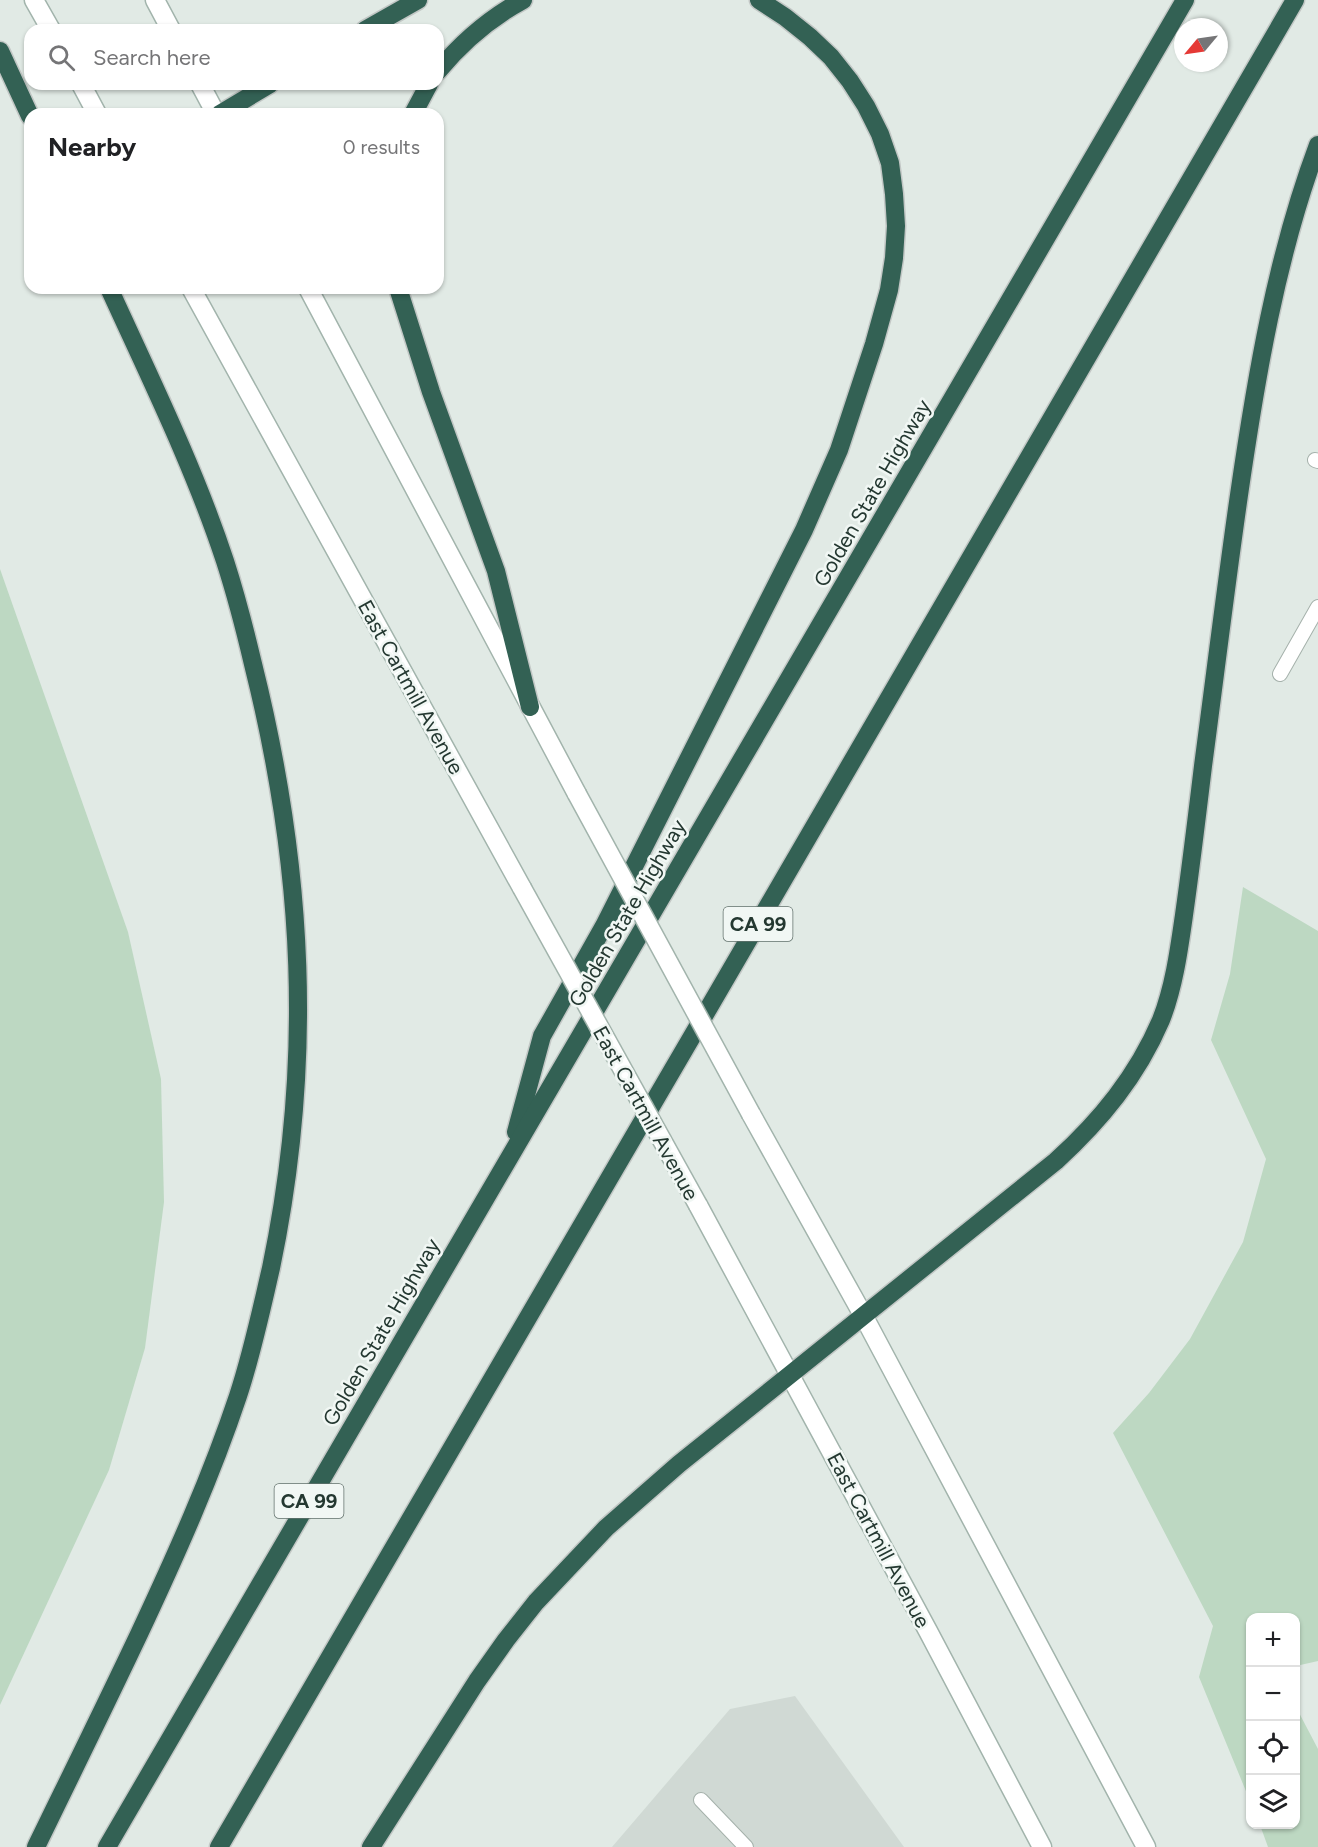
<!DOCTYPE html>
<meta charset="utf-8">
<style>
:root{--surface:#fff;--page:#f6f6f6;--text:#202124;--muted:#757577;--line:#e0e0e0}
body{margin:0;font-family:Figtree,sans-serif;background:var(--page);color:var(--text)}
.controls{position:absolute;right:18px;bottom:18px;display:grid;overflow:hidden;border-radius:12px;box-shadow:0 2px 4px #0004}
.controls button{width:54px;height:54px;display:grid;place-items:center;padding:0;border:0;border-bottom:2px solid var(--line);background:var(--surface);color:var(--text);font:30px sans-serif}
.compass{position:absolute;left:1174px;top:18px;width:54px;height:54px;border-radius:50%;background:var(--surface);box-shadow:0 2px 4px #0004;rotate:241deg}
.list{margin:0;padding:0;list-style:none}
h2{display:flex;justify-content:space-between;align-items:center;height:78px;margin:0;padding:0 24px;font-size:26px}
h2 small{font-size:20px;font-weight:400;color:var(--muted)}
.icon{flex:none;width:33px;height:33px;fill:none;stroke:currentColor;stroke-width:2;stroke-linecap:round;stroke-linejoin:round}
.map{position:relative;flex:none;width:1318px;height:1847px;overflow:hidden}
.search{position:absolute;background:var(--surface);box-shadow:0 2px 4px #0004;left:24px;top:24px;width:420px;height:66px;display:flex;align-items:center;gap:15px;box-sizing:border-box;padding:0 21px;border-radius:18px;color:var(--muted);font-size:22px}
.panel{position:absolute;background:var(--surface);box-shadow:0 2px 4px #0004;left:24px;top:108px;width:420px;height:186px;border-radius:18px}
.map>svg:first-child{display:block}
.built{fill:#d0d9d4}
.green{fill:#bdd8c2}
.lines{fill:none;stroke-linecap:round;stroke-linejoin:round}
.lane-casing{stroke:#a5b1ab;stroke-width:16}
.secondary-casing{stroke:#a2b4ac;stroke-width:21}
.highway-casing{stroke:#c2c7c5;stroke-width:21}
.lane{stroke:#fff;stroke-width:14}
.secondary{stroke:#fff;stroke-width:18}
.highway{stroke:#336154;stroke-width:18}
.secondary-bridge-casing{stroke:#a2b4ac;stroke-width:21;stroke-linecap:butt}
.secondary-bridge{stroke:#fff;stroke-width:18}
.labels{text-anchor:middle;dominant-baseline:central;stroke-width:5;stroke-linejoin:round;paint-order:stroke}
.shield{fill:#f1f7f4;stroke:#62716c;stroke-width:1.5}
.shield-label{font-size:20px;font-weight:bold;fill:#243831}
.street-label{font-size:21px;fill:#243831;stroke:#f1f7f4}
</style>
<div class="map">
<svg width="1318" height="1847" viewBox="0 0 1318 1847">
<rect width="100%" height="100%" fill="#e1eae5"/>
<polygon class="built" points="795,1696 904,1847 612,1847 730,1709"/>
<g class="green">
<polygon points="0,569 128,932 161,1079 164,1202 145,1348 109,1470 0,1705"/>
<polygon points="1243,887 1318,931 1318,1661 1296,1666 1296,1618 1250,1618 1250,1801 1199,1677 1213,1626 1113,1433 1149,1393 1190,1339 1243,1242 1266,1159 1211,1040 1230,974"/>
<polygon points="1296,1707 1318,1749 1318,1847 1268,1847 1260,1825 1296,1824"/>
</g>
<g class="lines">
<defs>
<g id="lane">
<polyline points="1315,460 1318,461"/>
<polyline points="1280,674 1318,607"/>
<polyline points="701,1800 746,1847"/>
</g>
<g id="secondary">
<polyline points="34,0 51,30"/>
<polyline points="155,0 171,30"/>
<polyline points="81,84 97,114"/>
<polyline points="200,84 216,114"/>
<polyline points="191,288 522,888"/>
<polyline points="308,288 577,794"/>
<polyline points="751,1114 863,1315 1146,1847"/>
<polyline points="698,1205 928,1631 1042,1847"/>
</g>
<g id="highway">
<polyline points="365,30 418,0"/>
<polyline points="0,51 30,116"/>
<path d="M 438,71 C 462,42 490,18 523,0"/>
<polyline points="220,114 270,84"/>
<polyline points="413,114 429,84"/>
<polyline points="398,288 431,392 496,571 530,707"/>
<polyline points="516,1132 542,1036 604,926 804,530 839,450 874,344 889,290 894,258 896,226 894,194 890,163 880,134 866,106 850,81 831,57 810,37 785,17 759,0"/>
<path d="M 36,1847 C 71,1775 106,1704 140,1632 C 176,1555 211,1477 238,1396 C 252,1354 261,1311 271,1268 C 314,1062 304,868 253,664 C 245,630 236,595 225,561 C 194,467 150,378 109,288"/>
<path d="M 107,1847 C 466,1231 826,616 1185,0"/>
<polyline points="219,1847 704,1016 1295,0"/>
<path d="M 371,1847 L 477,1681 L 506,1640 L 536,1602 L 606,1528 L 679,1464 L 1056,1161 C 1101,1120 1137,1076 1161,1020 C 1174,987 1179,950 1184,915 C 1191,866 1197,816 1203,766 C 1215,676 1226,585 1239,495 C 1256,378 1276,257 1318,145"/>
</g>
</defs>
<use href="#lane" class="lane-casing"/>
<use href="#secondary" class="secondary-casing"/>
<use href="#highway" class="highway-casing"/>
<use href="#lane" class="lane"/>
<use href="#secondary" class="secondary"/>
<use href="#highway" class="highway"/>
<defs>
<g id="secondary-bridge">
<polyline points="577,794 751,1114"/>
<polyline points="522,888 698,1205"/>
</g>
</defs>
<use href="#secondary-bridge" class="secondary-bridge-casing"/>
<use href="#secondary-bridge" class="secondary-bridge"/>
</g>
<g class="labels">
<g class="shield">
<rect x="723.5" y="907" width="69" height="34" rx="4.5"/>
<rect x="274.5" y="1484" width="69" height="34" rx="4.5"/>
</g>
<g class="shield-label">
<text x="758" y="924">CA 99</text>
<text x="309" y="1501">CA 99</text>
</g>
<g class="street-label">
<text transform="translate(872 493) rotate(-60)">Golden State Highway</text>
<text transform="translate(411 687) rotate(61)">East Cartmill Avenue</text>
<text transform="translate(627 913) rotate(-60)">Golden State Highway</text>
<text transform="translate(646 1113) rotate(61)">East Cartmill Avenue</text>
<text transform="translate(381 1332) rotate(-60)">Golden State Highway</text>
<text transform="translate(879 1540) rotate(62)">East Cartmill Avenue</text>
</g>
</g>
</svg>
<div class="controls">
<button>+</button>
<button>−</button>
<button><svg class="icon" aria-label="locate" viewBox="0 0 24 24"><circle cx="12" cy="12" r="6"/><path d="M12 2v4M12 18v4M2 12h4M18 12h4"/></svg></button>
<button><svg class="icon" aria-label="layers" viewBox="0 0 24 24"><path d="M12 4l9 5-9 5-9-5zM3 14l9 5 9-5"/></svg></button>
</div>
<svg class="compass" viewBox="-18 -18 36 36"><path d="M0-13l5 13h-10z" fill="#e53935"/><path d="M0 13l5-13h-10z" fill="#757577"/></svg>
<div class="search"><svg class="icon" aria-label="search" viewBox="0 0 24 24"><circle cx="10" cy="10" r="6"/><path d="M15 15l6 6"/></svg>Search here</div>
<section class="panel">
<h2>Nearby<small>0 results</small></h2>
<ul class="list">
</ul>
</section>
</div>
